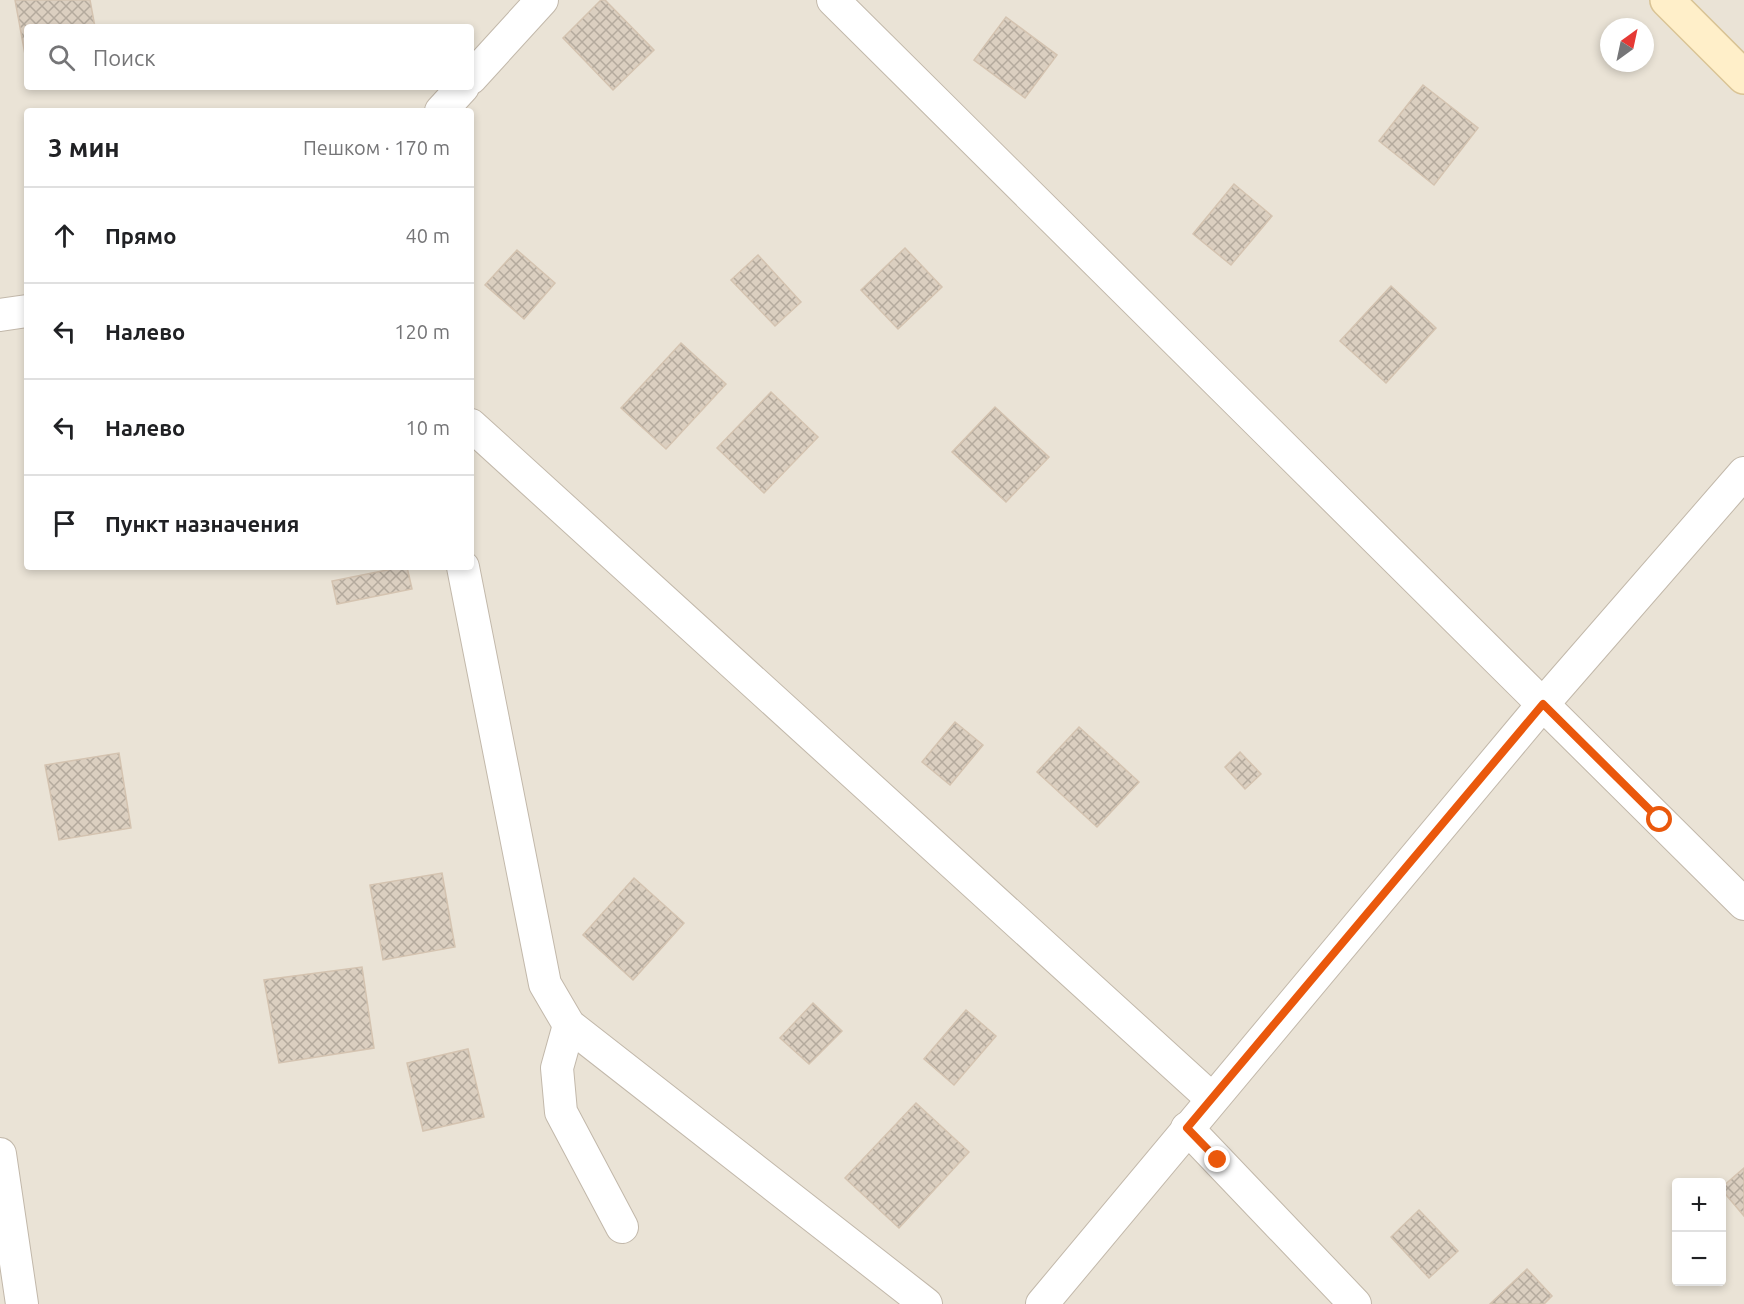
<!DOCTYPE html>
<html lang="ru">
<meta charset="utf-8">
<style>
:root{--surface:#fff;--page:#f2f2f2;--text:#202124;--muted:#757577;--line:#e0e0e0}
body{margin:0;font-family:Ubuntu,sans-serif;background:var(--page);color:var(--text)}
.controls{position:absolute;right:18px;bottom:18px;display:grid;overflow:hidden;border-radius:6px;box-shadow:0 3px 9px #0003}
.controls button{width:54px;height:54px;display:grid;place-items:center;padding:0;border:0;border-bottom:2px solid var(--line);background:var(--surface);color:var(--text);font:30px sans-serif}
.compass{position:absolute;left:1600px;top:18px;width:54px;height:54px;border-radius:50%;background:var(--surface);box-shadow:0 3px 9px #0003;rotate:33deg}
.stop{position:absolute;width:18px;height:18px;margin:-14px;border:4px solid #ea580c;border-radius:50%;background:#fff}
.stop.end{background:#ea580c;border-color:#fff;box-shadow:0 2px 6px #0008}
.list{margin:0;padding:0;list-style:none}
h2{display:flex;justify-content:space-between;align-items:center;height:78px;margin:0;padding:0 24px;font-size:26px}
h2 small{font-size:20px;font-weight:400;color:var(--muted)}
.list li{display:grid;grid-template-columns:39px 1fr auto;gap:18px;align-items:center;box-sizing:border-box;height:96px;padding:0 24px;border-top:2px solid var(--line)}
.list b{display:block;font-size:22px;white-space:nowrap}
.list em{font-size:20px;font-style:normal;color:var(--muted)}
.icon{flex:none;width:33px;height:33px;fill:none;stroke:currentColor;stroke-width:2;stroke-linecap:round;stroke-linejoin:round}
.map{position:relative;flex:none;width:1744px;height:1304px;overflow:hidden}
.search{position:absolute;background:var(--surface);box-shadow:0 3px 9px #0003;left:24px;top:24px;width:450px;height:66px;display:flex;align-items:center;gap:15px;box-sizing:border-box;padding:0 21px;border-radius:6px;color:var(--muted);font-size:22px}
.panel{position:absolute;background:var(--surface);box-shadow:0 3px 9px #0003;left:24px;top:108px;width:450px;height:462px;border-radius:6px}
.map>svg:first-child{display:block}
.residential{fill:#eae3d6;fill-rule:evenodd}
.building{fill:url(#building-cross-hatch);stroke:#d4c3b0;stroke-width:1.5}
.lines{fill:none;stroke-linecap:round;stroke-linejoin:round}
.street-casing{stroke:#c2b8aa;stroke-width:34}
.secondary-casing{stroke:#d9c395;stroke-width:36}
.street{stroke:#fff;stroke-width:32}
.secondary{stroke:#ffefc9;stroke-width:33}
.route{stroke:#ea580c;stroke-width:8}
</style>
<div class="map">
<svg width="1744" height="1304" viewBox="0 0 1744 1304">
<defs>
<pattern id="building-cross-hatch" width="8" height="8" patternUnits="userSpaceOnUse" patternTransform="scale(1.5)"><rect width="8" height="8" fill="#dbcfc0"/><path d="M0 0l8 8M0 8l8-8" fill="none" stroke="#b4aa9d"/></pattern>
</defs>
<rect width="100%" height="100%" fill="#f6f1e9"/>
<path class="residential" d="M 0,0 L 1744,0 L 1744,1304 L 0,1304 ZM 27,27 L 471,27 L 471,87 L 27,87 ZM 1609,27 L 1645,27 L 1645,63 L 1609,63 ZM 27,111 L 471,111 L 471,567 L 27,567 ZM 1676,1182 L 1722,1182 L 1722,1282 L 1676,1282 Z"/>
<g class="building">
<polygon points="15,0 90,0 95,27 27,27 27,60 26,60"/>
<polygon points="601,0 605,0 654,50 613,90 563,38"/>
<polygon points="1006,17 1057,55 1025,98 974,60"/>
<polygon points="1423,85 1478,128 1434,185 1379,141"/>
<polygon points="1234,184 1272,216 1231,265 1193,234"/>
<polygon points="905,248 942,287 898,329 861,290"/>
<polygon points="517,250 555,283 524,319 485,285"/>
<polygon points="758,255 801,302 775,326 731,280"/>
<polygon points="1391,286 1436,328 1386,383 1340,341"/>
<polygon points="681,343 726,384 666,449 621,408"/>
<polygon points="771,392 818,437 764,493 717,448"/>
<polygon points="995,407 1049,457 1006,502 952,452"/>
<polygon points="402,567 407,567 412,589 337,604 332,581"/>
<polygon points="955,722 983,745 950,785 922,762"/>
<polygon points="1079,727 1139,782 1097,827 1037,772"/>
<polygon points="1240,752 1261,774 1245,789 1225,767"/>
<polygon points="119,753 131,828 59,840 45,765"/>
<polygon points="442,873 455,947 383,960 370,885"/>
<polygon points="634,878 684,923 633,980 583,935"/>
<polygon points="362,967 374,1048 279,1063 264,980"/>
<polygon points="813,1003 842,1031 809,1064 780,1038"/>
<polygon points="966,1010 996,1036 954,1085 924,1059"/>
<polygon points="468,1049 484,1117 423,1131 407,1063"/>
<polygon points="916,1103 969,1152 899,1228 845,1178"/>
<polygon points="1744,1168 1744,1216 1722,1190 1722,1187"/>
<polygon points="1419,1210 1458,1251 1429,1278 1391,1237"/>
<polygon points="1527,1269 1552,1296 1544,1304 1490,1304"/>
</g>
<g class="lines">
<defs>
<g id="street">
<polyline points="833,0 1744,904"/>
<polyline points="471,78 542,0"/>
<polyline points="441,111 463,87"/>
<polyline points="0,315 27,311"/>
<polyline points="471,425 1212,1099"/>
<polyline points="463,567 545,984 569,1025 926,1304"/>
<polyline points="569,1025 557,1068 561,1112 622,1227"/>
<polyline points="1187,1128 1355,1304"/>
<polyline points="0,1154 22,1304"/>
<polyline points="1042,1304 1543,704 1744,473"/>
</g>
<polyline id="secondary" points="1667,0 1744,77"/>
</defs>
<use href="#street" class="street-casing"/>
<use href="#secondary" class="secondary-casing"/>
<use href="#street" class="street"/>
<use href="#secondary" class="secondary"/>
</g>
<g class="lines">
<polyline class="route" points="1218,1160 1187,1128 1543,704 1660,820"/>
</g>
</svg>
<div class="controls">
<button>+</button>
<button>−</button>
</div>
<svg class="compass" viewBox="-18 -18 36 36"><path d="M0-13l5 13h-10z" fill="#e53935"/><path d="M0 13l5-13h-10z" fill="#757577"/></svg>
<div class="stop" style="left:1660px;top:820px"></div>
<div class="stop end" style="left:1218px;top:1160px"></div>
<div class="search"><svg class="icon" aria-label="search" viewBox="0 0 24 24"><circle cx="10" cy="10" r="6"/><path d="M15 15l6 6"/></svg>Поиск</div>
<section class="panel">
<h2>3 мин<small>Пешком · 170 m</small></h2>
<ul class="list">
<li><svg class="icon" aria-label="ahead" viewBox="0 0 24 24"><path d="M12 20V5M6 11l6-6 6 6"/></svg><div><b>Прямо</b></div><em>40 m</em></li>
<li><svg class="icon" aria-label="left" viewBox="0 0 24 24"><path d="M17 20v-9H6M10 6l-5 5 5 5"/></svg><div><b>Налево</b></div><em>120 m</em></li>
<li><svg class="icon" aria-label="left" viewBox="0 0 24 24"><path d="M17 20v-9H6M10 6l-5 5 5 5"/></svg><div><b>Налево</b></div><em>10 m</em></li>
<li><svg class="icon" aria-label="arrive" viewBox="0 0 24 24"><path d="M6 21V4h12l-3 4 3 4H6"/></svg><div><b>Пункт назначения</b></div></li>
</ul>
</section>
</div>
